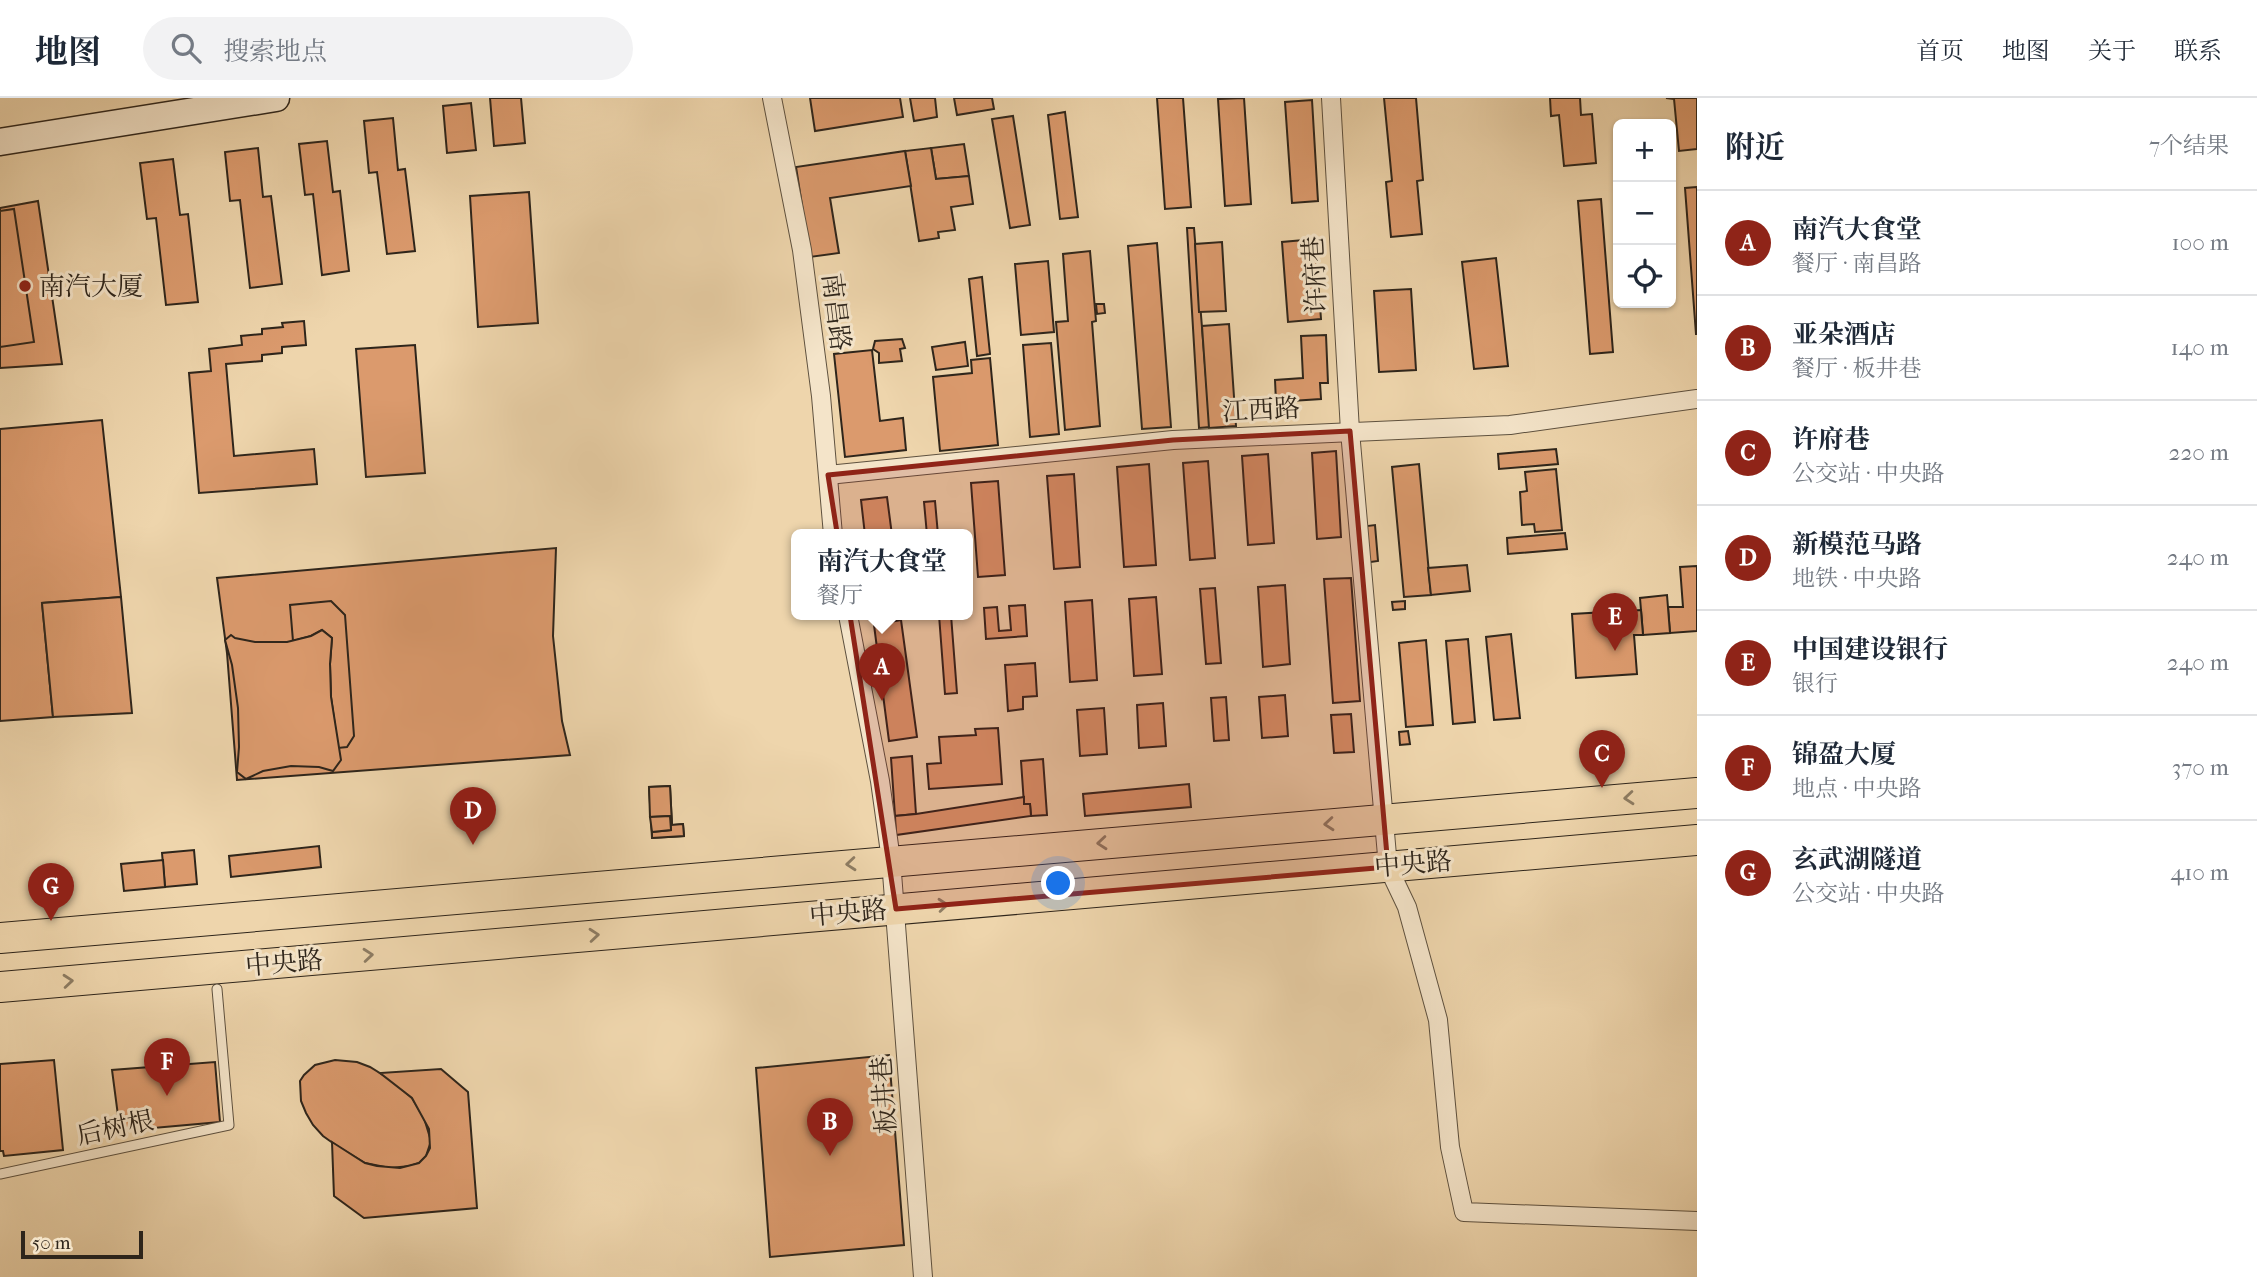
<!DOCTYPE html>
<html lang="zh">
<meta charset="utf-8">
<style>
:root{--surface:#fff;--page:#f2f2f3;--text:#1f2937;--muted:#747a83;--line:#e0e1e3;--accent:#8f2418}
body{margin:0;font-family:"IM FELL French Canon","Noto Serif SC",serif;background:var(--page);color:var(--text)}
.controls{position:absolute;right:21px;top:21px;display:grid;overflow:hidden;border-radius:10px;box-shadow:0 2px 5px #0004}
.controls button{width:63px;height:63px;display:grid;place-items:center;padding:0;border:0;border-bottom:2px solid var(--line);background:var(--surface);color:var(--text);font:35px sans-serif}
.scale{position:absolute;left:21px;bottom:18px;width:122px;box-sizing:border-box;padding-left:7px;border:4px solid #2e251b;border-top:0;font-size:19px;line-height:24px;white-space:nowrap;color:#2e251b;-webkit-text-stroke:5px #f4e4c9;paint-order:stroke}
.you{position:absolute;left:1059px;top:786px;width:24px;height:24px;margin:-18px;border:5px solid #fff;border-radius:50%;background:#1a73e8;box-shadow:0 0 0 10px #1a73e833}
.badge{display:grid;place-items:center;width:46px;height:46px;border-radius:50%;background:var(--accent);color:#fff;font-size:23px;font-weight:700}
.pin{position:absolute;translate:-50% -58px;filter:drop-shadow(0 2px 4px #0008)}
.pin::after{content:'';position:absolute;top:37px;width:24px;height:21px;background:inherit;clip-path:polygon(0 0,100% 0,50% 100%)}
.popup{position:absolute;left:791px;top:431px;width:182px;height:91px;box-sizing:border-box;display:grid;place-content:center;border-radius:10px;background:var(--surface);filter:drop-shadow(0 2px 5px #0005);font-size:23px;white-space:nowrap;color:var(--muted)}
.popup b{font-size:26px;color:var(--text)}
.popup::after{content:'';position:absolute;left:50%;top:100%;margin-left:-14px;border:14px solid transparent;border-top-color:var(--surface)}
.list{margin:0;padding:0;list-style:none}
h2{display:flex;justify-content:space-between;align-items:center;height:91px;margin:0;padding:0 28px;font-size:30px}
h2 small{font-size:23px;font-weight:400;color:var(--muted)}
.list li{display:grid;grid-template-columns:46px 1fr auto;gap:21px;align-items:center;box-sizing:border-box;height:105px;padding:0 28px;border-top:2px solid var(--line)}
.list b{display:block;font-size:26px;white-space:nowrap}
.list p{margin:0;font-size:23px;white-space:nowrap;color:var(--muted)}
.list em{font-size:23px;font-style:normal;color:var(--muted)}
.icon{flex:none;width:38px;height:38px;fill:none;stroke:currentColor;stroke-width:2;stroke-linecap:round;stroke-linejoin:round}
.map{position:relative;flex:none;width:1697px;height:1179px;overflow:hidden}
header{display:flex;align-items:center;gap:42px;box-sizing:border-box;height:98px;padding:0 35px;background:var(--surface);border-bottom:2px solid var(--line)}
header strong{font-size:33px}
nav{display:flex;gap:38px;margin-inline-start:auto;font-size:24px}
.search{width:490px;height:63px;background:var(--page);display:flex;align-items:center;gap:18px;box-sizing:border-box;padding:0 24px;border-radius:38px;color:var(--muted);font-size:26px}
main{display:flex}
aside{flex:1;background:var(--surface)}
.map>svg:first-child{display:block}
.building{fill:#db9a6d;stroke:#2e251b;stroke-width:2}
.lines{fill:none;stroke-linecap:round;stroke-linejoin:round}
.lane-casing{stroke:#5e513f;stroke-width:11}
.street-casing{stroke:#5e513f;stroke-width:20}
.secondary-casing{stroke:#2e251b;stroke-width:29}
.primary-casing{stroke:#2e251b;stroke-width:32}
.lane{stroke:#f4e4c9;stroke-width:9}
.street{stroke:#f4e4c9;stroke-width:18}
.secondary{stroke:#f4e4c9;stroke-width:26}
.primary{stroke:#eed5ac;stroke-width:30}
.oneway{stroke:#8e7d64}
.marked{fill:#8f2418;fill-opacity:0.2;stroke:#8f2418;stroke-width:5;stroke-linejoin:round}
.poi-dot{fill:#8f2418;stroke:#f4e4c9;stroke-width:2.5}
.labels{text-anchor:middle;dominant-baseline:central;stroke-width:6;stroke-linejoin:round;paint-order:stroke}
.street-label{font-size:26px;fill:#2e251b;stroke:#f4e4c9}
.poi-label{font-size:26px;fill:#2e251b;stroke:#f4e4c9;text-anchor:start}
</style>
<header>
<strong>地图</strong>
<div class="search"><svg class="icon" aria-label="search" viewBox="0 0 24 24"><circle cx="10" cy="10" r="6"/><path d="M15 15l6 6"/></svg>搜索地点</div>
<nav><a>首页</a><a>地图</a><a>关于</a><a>联系</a></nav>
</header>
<main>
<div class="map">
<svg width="1697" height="1179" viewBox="0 0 1697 1179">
<rect width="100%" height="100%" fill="#eed5ac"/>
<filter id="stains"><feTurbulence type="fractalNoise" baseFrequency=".00286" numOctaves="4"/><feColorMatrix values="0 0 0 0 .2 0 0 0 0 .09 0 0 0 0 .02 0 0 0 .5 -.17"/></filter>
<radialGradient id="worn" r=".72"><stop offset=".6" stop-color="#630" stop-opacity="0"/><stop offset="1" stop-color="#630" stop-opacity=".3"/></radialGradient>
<g class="building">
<polygon points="490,0 521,0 525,45 494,48"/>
<polygon points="810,0 900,0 903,19 815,33"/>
<polygon points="910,0 935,0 937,19 914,23"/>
<polygon points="954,0 992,0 994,11 957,17"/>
<polygon points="1157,0 1183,0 1191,109 1165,111"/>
<polygon points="1244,0 1251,106 1225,108 1218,1"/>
<polygon points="1384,0 1416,0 1423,82 1417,83 1422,136 1391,139 1386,84 1392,83"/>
<polygon points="1550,0 1580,0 1581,17 1592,16 1596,65 1564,68 1559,17 1551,18"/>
<polygon points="1666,0 1697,0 1697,51 1679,53 1674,1"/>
<polygon points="1312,2 1318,103 1292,105 1285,4"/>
<polygon points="471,5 476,52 447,55 443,8"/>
<polygon points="1065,14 1078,119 1060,121 1048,17"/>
<polygon points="1013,18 1030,127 1010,130 992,21"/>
<polygon points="393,20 398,72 405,71 415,153 387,156 377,74 369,75 364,23"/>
<polygon points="327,43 333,94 340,93 349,173 322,177 313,96 305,97 299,46"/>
<polygon points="964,46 969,78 936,81 931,50"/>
<polygon points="258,50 263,99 271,98 282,186 250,190 240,102 230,103 225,54"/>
<polygon points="931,50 936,81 969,78 973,106 951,109 955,132 938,134 939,140 919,143 905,53"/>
<polygon points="905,53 911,88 830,100 839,155 810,159 796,69"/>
<polygon points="173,61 180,117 188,116 198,204 166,207 156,120 147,121 140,65"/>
<polygon points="1697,89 1697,236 1696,236 1685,90"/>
<polygon points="529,94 538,225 478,229 470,98"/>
<polygon points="1601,101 1613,254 1590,256 1578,103"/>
<polygon points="38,103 62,266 0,270 0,110"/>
<polygon points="14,111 34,244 0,249 0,113"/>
<polygon points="1187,130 1194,130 1210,329 1199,330"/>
<polygon points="1315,141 1321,221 1288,224 1282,144"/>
<polygon points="1222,144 1226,213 1199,214 1195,146"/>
<polygon points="1157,145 1171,329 1142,331 1128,148"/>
<polygon points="1090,153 1096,223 1092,224 1100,328 1065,332 1056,224 1068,223 1063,156"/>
<polygon points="1496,160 1508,268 1474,271 1462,164"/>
<polygon points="1048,163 1054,234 1021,237 1015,166"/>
<polygon points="982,179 990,256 977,258 969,181"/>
<polygon points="1411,191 1416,272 1379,274 1374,193"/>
<polygon points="1096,206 1104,206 1105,215 1097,216"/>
<polygon points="304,223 306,247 282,249 282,255 262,257 262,263 226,266 234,358 314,351 317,386 199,395 189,275 211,273 209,251 242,247 241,238 262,236 262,231 283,229 282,225"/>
<polygon points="1229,226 1236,328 1209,330 1202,228"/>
<polygon points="1326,237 1328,285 1320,285 1321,301 1276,304 1275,282 1303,280 1301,238"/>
<polygon points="902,241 905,250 900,251 902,263 879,265 879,255 873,251 875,243"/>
<polygon points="965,244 968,268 936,272 932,249"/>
<polygon points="1051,245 1059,336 1030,339 1023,247"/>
<polygon points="415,247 425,375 366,379 356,251"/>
<polygon points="872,252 880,323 903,320 906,352 845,359 834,256"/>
<polygon points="990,260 998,347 940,353 933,279 972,275 971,262"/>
<polygon points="102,322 121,499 42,505 53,619 0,623 0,331"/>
<polygon points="1556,351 1558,366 1499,371 1498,356"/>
<polygon points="1336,353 1341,439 1317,441 1312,355"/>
<polygon points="1268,356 1274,445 1248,447 1242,358"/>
<polygon points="1208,363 1215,460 1190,462 1183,365"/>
<polygon points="1149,366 1156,467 1124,469 1117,369"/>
<polygon points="1419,366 1431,497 1404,499 1392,369"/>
<polygon points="1556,371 1562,432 1535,434 1534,426 1522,427 1520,394 1527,393 1525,374"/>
<polygon points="1074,376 1080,469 1054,471 1047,378"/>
<polygon points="998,383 1005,477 978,479 971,385"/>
<polygon points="887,399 892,437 865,437 861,402"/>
<polygon points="935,403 938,437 927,437 924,404"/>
<polygon points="1375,427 1378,463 1363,465 1359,429"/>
<polygon points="1565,435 1567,451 1508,456 1507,440"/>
<polygon points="556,450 553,538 562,623 570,657 237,682 227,555 217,480"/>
<polygon points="1467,467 1470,493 1431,497 1428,470"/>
<polygon points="1697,468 1697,533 1670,535 1668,509 1683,509 1680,469"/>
<polygon points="1351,480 1360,603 1333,605 1324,481"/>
<polygon points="1285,487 1290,566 1263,569 1258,489"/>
<polygon points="1215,490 1221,565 1206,566 1200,491"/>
<polygon points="1667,497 1670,535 1643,537 1640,500"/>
<polygon points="121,499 132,615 53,619 42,505"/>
<polygon points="1156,499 1162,576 1134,578 1129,501"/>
<polygon points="1092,502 1097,582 1070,584 1065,504"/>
<polygon points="331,503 345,517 354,638 347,649 338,650 331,599 330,566 332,540 322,532 311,538 293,543 290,507"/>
<polygon points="1405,503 1405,511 1393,512 1392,504"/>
<polygon points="1025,507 1027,538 986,541 984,510 997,509 999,533 1011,532 1009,508"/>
<polygon points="1641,512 1643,537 1634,537 1637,576 1576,580 1572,516"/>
<polygon points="939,517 951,517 957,595 945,596"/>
<polygon points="901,522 917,639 889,643 874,527"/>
<polygon points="322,532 332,540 330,566 331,599 341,662 333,673 319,669 291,668 263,673 246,681 237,674 239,649 238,610 232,567 225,542 231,537 235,540 255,544 287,544 311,538"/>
<polygon points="1511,536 1520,620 1494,622 1486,539"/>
<polygon points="1468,541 1475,624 1453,626 1446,543"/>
<polygon points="1426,542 1433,627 1406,629 1399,545"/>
<polygon points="1035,565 1037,598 1023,599 1023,611 1008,613 1005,567"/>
<polygon points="1285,597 1288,638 1262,640 1259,599"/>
<polygon points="1226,599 1229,642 1214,643 1211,600"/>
<polygon points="1163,605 1166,648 1139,650 1137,607"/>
<polygon points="1104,610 1107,656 1080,658 1077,612"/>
<polygon points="1351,616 1354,654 1334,655 1331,617"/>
<polygon points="998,630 1002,686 929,691 927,666 941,665 939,639 976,637 975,631"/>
<polygon points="1408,633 1410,646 1400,647 1399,634"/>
<polygon points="912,658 916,716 895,718 891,660"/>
<polygon points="1043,661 1047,717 1031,718 1030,706 1024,706 1021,663"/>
<polygon points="1189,686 1191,709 1085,718 1083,696"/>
<polygon points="670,688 672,727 683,726 684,738 652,740 649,689"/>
<polygon points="670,688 672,727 683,726 684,738 652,740 652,734 671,732 670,718 650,719 649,689"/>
<polygon points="1024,699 1024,706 1030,706 1031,718 896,737 895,718 916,716"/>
<polygon points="670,718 671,732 652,734 650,719"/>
<polygon points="319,748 321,769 231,779 229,758"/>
<polygon points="194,752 197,786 165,789 162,755"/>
<polygon points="163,762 165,789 124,793 121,766"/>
<polygon points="889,957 904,1147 770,1159 756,970"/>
<polygon points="54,962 63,1052 4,1058 3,1053 0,1053 0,966"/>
<polygon points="335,962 357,964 370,969 391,982 412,1000 424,1020 431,1043 426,1058 419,1065 410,1068 390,1070 365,1065 337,1048 323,1038 313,1027 306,1015 301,1003 300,983 304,977 315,967"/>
<polygon points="215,964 220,1024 120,1033 112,972"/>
<polygon points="441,971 468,994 477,1110 364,1120 334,1098 332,1044 365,1065 377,1068 400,1070 419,1065 426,1058 430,1050 429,1031 412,1000 380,975"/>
</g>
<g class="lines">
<defs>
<polyline id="lane" points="0,1076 229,1027 217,891"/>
<g id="street">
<polyline points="772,0 802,152 821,298 833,437"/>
<polyline points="1331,0 1350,333 1388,769 1407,809 1438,922 1450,1049 1464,1114 1697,1123"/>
<polyline points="828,377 1173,342 1510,327 1697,301"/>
<polyline points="848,517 880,683 891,762 923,1179"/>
</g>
<polyline id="secondary" points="0,44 276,0"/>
<g id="primary">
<polyline points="0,840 1697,695"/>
<polyline points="0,889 1697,742"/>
</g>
</defs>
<use href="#lane" class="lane-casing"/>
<use href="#street" class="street-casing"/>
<use href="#secondary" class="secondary-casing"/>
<use href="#primary" class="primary-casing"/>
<use href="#lane" class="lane"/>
<use href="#street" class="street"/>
<use href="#secondary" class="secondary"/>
<use href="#primary" class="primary"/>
</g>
<defs><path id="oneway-chevron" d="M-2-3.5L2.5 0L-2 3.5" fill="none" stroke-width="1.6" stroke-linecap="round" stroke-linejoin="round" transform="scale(1.75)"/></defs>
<g class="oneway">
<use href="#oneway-chevron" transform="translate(1629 700) rotate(175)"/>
<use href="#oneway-chevron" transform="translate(1329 726) rotate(175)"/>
<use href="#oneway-chevron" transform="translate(1102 745) rotate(175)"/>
<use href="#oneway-chevron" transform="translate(851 766) rotate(175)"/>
<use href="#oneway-chevron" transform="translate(943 807) rotate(-5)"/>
<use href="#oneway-chevron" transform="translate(594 837) rotate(-5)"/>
<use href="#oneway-chevron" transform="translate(368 857) rotate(-5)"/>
<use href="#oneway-chevron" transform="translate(68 883) rotate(-5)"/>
</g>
<path class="marked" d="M 1350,333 L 1388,769 L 896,811 L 828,377 L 1173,342 Z"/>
<circle class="poi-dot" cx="25" cy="188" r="7"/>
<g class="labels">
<g class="street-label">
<text transform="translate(1315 177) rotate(-93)">许府巷</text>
<text transform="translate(836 214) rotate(83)">南昌路</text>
<text transform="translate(1261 312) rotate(-3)">江西路</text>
<text transform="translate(1413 766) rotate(-5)">中央路</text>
<text transform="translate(848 815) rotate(-5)">中央路</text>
<text transform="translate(284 865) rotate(-5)">中央路</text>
<text transform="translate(884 997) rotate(-94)">板井巷</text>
<text transform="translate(115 1030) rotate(-12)">后树根</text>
</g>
<g class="poi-label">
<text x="39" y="188">南汽大厦</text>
</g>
</g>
<rect width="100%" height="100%" filter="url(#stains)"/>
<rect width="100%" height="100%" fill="url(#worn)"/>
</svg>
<div class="controls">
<button>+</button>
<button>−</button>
<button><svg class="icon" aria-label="locate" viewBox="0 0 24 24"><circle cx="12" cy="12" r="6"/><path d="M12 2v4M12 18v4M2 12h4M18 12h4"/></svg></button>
</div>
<div class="scale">50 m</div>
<div class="you"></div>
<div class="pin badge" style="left:882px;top:603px">A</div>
<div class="popup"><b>南汽大食堂</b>餐厅</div>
<div class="pin badge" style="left:830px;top:1058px">B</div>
<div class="pin badge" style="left:1602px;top:690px">C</div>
<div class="pin badge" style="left:473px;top:747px">D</div>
<div class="pin badge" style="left:1615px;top:553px">E</div>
<div class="pin badge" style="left:167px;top:998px">F</div>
<div class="pin badge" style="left:51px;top:823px">G</div>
</div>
<aside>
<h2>附近<small>7个结果</small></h2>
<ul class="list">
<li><span class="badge">A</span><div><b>南汽大食堂</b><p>餐厅 · 南昌路</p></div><em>100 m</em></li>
<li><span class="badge">B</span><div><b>亚朵酒店</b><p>餐厅 · 板井巷</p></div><em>140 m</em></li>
<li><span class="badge">C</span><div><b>许府巷</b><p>公交站 · 中央路</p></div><em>220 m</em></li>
<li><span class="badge">D</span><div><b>新模范马路</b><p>地铁 · 中央路</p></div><em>240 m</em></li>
<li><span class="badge">E</span><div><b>中国建设银行</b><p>银行</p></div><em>240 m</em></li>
<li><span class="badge">F</span><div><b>锦盈大厦</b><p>地点 · 中央路</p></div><em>370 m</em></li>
<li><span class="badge">G</span><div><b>玄武湖隧道</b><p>公交站 · 中央路</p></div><em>410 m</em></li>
</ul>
</aside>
</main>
